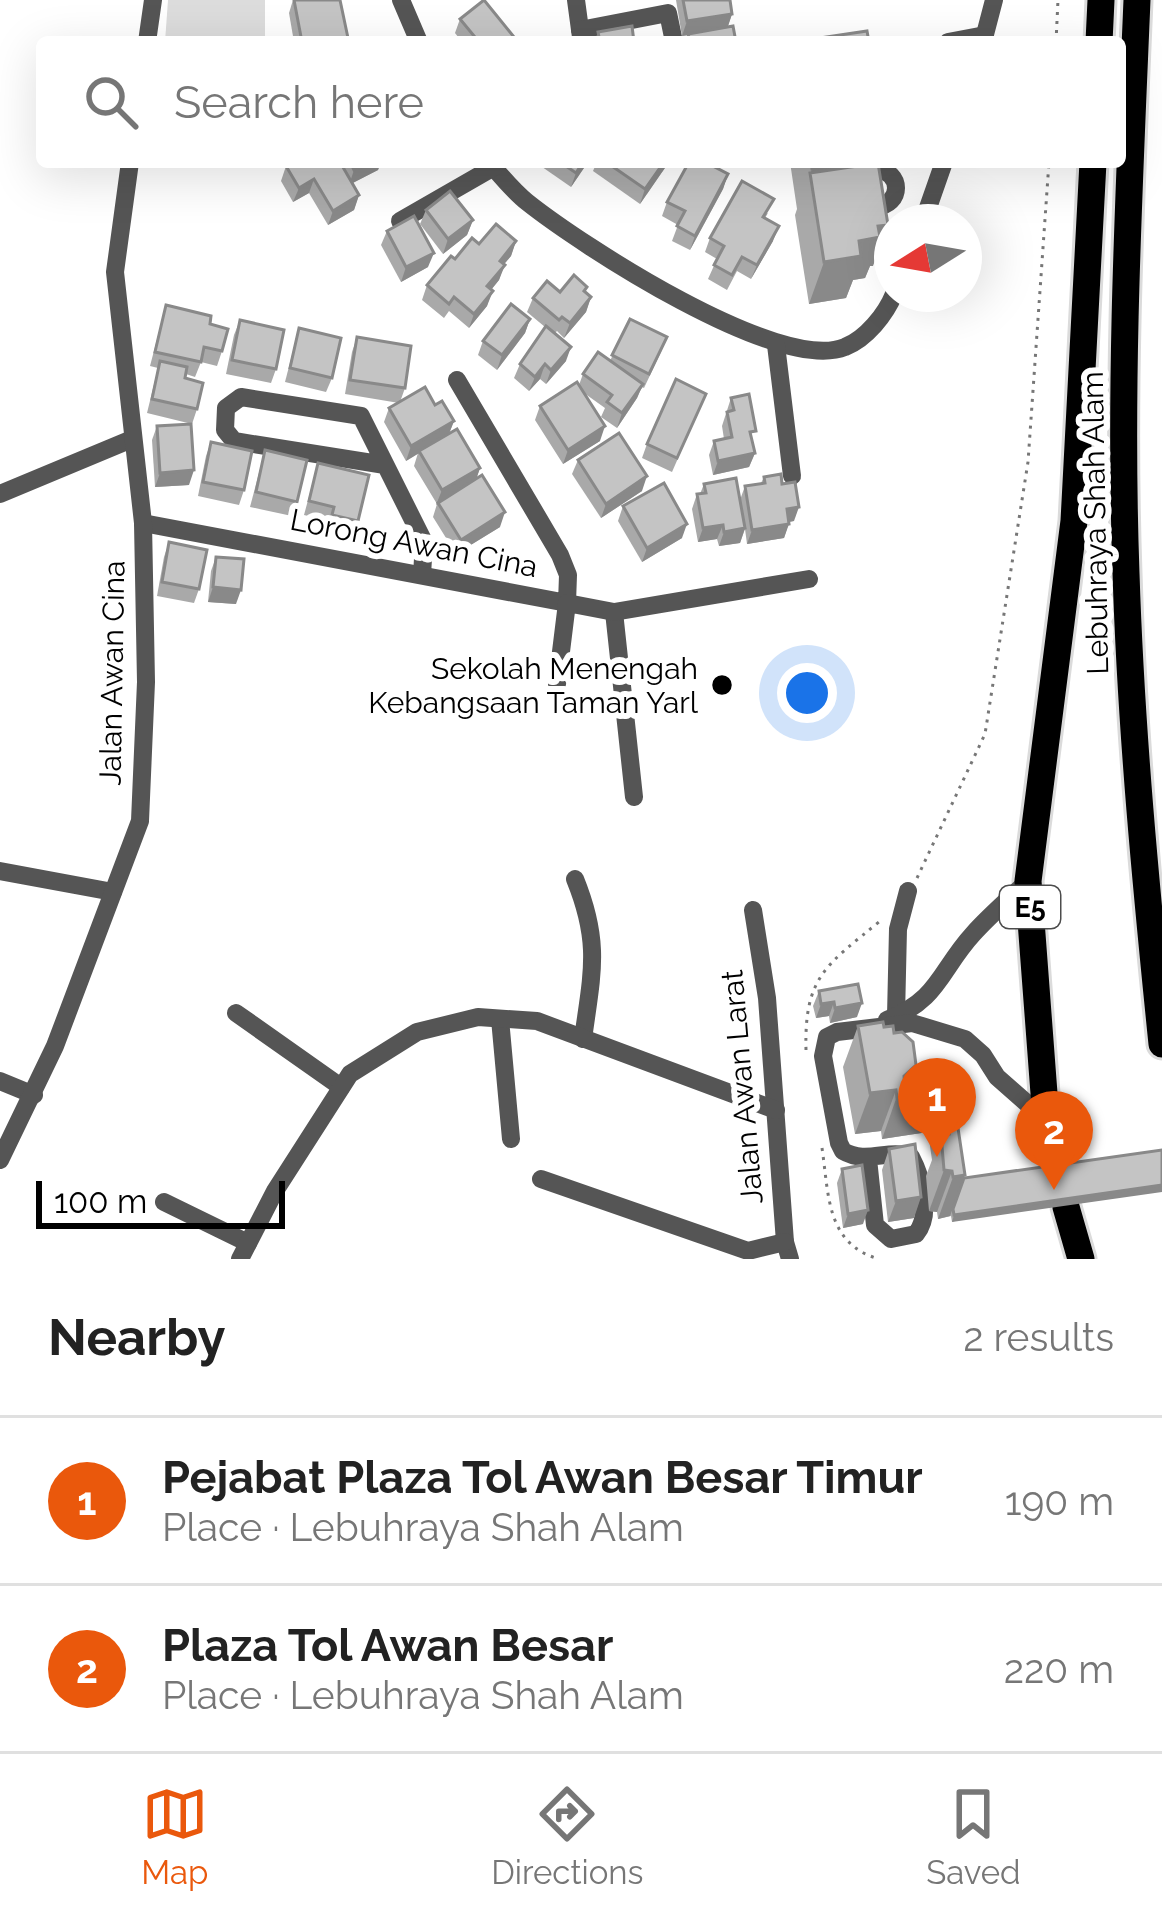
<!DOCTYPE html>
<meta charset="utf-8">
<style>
:root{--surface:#fff;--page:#f6f6f6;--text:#222;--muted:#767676;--line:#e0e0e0;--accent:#ea580c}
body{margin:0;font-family:Raleway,sans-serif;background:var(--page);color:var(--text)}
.compass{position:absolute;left:874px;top:204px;width:108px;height:108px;border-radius:50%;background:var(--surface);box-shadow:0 12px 48px #0002;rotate:259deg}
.scale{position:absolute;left:36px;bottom:30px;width:249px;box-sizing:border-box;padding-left:12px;border:6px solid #000;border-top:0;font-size:33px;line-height:42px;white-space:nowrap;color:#000;-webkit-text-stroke:9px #fff;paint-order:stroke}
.you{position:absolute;left:807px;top:693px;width:42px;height:42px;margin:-30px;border:9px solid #fff;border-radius:50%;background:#1a73e8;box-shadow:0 0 0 18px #1a73e833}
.badge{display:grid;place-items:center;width:78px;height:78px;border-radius:50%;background:var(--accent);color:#fff;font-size:39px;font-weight:700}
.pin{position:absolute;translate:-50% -99px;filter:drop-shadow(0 3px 6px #0008)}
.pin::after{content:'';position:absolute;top:63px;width:42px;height:36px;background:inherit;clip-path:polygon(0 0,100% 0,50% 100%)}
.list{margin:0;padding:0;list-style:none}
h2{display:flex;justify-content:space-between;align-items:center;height:156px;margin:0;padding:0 48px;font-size:51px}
h2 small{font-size:39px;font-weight:400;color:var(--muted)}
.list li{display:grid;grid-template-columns:78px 1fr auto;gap:36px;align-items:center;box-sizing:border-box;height:168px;padding:0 48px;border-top:3px solid var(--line)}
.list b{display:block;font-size:45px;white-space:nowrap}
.list p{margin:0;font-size:39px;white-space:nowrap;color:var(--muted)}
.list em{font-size:39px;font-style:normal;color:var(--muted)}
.icon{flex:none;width:66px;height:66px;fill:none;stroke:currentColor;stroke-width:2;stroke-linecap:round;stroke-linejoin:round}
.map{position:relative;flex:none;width:1162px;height:1259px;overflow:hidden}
.search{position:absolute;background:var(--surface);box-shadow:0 12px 48px #0002;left:36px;right:36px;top:36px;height:132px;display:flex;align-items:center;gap:30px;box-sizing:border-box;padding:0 42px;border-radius:12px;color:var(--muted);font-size:45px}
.sheet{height:492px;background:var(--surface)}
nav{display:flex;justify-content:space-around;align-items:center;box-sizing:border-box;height:168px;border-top:3px solid var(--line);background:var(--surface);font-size:33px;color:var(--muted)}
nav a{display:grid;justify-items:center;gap:6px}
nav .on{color:var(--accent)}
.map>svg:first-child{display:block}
.green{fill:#dcdcdc}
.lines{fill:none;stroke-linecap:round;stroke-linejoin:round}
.highway-casing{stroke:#dbdbdb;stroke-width:33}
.path{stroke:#777;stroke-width:3;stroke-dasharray:3 6;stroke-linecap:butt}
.minor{stroke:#555;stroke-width:18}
.highway{stroke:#000;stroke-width:27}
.wall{fill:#a9a9a9}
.shaded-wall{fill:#898989}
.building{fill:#c4c4c4;stroke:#898989;stroke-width:3}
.poi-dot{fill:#000;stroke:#fff;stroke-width:4.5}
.labels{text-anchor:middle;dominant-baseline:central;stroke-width:12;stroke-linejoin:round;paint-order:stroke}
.shield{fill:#fff;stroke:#4c4c4c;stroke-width:3}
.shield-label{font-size:27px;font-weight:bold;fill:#000}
.street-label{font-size:30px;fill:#000;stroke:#fff}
.poi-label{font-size:30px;fill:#000;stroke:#fff;text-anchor:end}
</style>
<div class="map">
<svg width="1162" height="1259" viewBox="0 0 1162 1259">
<rect width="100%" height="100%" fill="#fff"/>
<polygon class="green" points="168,0 265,0 265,42 165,42"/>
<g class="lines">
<defs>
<g id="highway">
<path d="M 1137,0 C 1129,191 1119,382 1126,573 C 1131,731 1146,887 1162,1044"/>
<polyline points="1099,42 1101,0"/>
<polyline points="1057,1171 1046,1120 1028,881 1074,521 1093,162"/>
<polyline points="1066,1207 1081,1259"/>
</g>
</defs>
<use href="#highway" class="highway-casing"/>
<g class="path">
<polyline points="1056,42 1058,0"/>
<polyline points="917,878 985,734 1028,462 1049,162"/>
<path d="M 806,1050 C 804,976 827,965 880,921"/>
<path d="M 822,1148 C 829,1195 826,1244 879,1259"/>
</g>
<g class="minor">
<polyline points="401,0 419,42"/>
<polyline points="576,0 581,37"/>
<polyline points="580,30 668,13 674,42"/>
<polyline points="147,42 153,0"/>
<polyline points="948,42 985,35"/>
<polyline points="983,42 994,0"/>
<path d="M 489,162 C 501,176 513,191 527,202 C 581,245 779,374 845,347 C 866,339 886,314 894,294"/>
<circle cx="878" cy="188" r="18"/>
<polyline points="400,221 494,167"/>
<polyline points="923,222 944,162"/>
<polyline points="776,345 792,476"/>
<polyline points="385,465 234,441 225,430 226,408 241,397 361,416 424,542 422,575"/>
<polyline points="0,494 132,439"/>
<polyline points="143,523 567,603 568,575 560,555 457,380"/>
<polyline points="614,612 634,797"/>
<polyline points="557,684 567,603 614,612 809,579"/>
<polyline points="0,871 113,892"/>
<path d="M 575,879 C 601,943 592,973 583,1039"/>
<polyline points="753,910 767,998 785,1242 790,1259"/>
<polyline points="236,1013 341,1087"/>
<polyline points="896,1016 898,929 908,891"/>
<polyline points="500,1019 511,1139"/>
<path d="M 887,1020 C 939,1000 940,970 973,934 C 990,915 1010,898 1028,881"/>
<polyline points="0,1081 34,1095"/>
<path d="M 868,1159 L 875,1225 L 891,1239 L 916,1234 C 932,1215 922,1178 911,1157 C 888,1148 867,1165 843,1151 L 839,1143 L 823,1056 L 827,1037 L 837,1032 L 912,1023 L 965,1039 L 983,1055 L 997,1077 L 1046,1120"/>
<polyline points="0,1160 55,1046 140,821 146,682 143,523 115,272 130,162"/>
<polyline points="541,1179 748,1251 785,1242"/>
<polyline points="164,1202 248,1243"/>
<polyline points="240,1259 275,1191 350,1074 417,1032 478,1017 537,1021 776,1110"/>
</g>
<use href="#highway" class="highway"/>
</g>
<g class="wall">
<polygon points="293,0 346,42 294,42 289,13"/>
<polygon points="676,0 730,0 732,14 728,26 736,42 686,42 688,35 682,36"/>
<polygon points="460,19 518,42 462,42 455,33"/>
<polygon points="293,162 381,162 378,170 352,183 359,195 354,210 328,225 309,193 293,202 281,181 286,166"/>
<polygon points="535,162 588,162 571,187"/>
<polygon points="597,162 669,162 640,204 593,171"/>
<polygon points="790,162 846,162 844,168 873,266 870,266 865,278 853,280 846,298 809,304 795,215 797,209"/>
<polygon points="728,174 723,189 690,250 672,241 678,225 662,216 667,202"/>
<polygon points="426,210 473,220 467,235 443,254 420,224"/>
<polygon points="768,213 765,218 773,241 751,279 737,271 727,290 708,279 717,259 705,252 710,238"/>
<polygon points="387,231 428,267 401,282 381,245"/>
<polygon points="516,241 511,256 504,264 499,280 491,290 487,306 469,328 449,311 444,318 422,300 427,285 479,244"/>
<polygon points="560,292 585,292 591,297 586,312 564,338 557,331 555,333 566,361 546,384 540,379 529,391 514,378 520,364 545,327 527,312 533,298"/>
<polygon points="166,305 210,324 222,351 217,366 201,362 195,377 186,374 185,378 197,409 192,424 147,413 158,368 150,366"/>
<polygon points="530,319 525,333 497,370 478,355 483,341"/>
<polygon points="630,319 667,337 661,352 644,388 642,387 637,398 617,428 601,417 605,408 584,393 600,441 563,464 535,420 540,406 579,385 583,374 610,361"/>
<polygon points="240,320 276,369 271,383 226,374 234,335"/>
<polygon points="299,328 332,378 326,392 285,382"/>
<polygon points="357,337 405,388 400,402 435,405 454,421 449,434 480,468 476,479 500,527 456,554 433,517 437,504 414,466 418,453 406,461 384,422 389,408 399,403 345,394 352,352"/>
<polygon points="706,394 672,472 642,458 647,444"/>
<polygon points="731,398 752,442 755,453 749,467 713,475 709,455 714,441 724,439 722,426"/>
<polygon points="157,426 189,485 155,487 152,440"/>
<polygon points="211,442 244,490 239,505 198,496 206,456"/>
<polygon points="265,450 297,502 292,516 250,507"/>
<polygon points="578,460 642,491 601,518 572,474"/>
<polygon points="318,463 358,521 353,536 327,529 328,521 304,515"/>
<polygon points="764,477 782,484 794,521 789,522 784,538 747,544 745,529 740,543 719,546 717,539 698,542 692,509 697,494 700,494 704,484 740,500 745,486 761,483"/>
<polygon points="623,506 682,538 642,562 618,521"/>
<polygon points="169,542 199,589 194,603 157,596 164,557"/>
<polygon points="216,557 236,604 208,602 211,571"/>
<polygon points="819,991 857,1017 830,1023 829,1016 816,1018 813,1006"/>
<polygon points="858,1026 884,1027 894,1033 908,1088 951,1081 964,1178 1162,1150 952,1222 951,1216 938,1219 937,1212 929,1211 926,1176 932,1160 928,1132 882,1139 881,1131 855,1134 843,1067"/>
<polygon points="889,1149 914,1218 888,1222 882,1170"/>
<polygon points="842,1169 863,1224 843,1228 837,1183"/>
</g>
<g class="shaded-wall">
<polygon points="732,14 727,29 682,36 687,21"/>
<polygon points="370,162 381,162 378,170 349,185 354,170"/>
<polygon points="583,162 588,162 571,187 576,173"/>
<polygon points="664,162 669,162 640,204 645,189"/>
<polygon points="835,162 846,162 830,206 810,175 812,169"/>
<polygon points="728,174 723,189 690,250 695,236"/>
<polygon points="314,179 309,193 293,202 299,188"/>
<polygon points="359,195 354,210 328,225 333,211"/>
<polygon points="473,220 467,235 443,254 448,239"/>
<polygon points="888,225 873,266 870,266 865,278 853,280 846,298 809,304 824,262 878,226"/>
<polygon points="779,226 773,241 751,279 757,265"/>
<polygon points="516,241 511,256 494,276 500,261"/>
<polygon points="434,253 428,267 401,282 406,267"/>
<polygon points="505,265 499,280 482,301 487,286"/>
<polygon points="493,291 487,306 469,328 474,314"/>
<polygon points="591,297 586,312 564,338 570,323"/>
<polygon points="530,319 525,333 497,370 502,355"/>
<polygon points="571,347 566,361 546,384 551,370"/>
<polygon points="545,364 540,379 529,391 535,377"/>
<polygon points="643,384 637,398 617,428 622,413"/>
<polygon points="454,421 448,436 406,461 411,446"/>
<polygon points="605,426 600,441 563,464 568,450"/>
<polygon points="755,453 749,467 713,475 718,461"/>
<polygon points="480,468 475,483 436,505 442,490"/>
<polygon points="194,470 189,485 155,487 160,473"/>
<polygon points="647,476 642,491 601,518 606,504"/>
<polygon points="799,507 794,521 781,523 787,509"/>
<polygon points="505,512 500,527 456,554 461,540"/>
<polygon points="687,524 682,538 642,562 647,548"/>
<polygon points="789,524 784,538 747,544 752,530"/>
<polygon points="723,525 717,539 698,542 703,528"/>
<polygon points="745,528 740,543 719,546 724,532"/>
<polygon points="213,587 241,590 236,604 208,602"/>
<polygon points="834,1002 829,1016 816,1018 821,1004"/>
<polygon points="862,1003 857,1017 830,1023 835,1008"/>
<polygon points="916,1065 904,1097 943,1091 928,1132 882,1139 904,1076"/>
<polygon points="896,1090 881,1131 855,1134 870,1093"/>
<polygon points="944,1170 952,1171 937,1212 929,1211"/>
<polygon points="965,1175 950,1216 938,1219 953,1177"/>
<polygon points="1162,1185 1162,1192 952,1222 954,1215"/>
<polygon points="921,1197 914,1218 888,1222 896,1201"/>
<polygon points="868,1210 863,1224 843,1228 848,1214"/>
</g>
<g class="building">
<polygon points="294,0 340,0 348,38 328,42 302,42"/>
<polygon points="484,0 518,42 479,42 460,19"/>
<polygon points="683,0 730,0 732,14 687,21"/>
<polygon points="632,26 634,42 600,42 598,32"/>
<polygon points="733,26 736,42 690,42 688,34"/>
<polygon points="867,31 869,42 793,42"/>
<polygon points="293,162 340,162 359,195 333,211 314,179 299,188 286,166"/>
<polygon points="350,162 370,162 354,170"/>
<polygon points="560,162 583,162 576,173"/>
<polygon points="606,162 664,162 645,189"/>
<polygon points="689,162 705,162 728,174 695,236 677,226 685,211 667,202"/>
<polygon points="811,162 845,162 845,164 812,169"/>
<polygon points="878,163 888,225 878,226 880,237 859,241 861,256 824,262 810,173"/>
<polygon points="742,181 774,199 763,217 779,226 757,265 742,257 732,275 714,265 724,246 710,238"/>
<polygon points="450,191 473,220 448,239 426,210"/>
<polygon points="414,216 434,253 406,267 387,231"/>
<polygon points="496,224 516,241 500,261 505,265 487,286 493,291 474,314 454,297 449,304 427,285 451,256 455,259 472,238 479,244"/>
<polygon points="574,275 587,287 584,291 591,297 570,323 562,317 559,320 533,298 547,281 560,292"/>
<polygon points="511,304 530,319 502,355 483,341"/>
<polygon points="166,305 211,316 210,324 228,329 222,351 204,347 201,362 155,352"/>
<polygon points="630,319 667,337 649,374 612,355"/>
<polygon points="240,320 284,330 276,369 232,360"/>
<polygon points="546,326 571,347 551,370 545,364 535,377 520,364"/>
<polygon points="299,328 341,338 332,378 290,368"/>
<polygon points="357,337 411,346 405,388 350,380"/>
<polygon points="598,352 643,384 622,413 607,402 612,395 583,374"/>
<polygon points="160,361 187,367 185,378 203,383 197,409 152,399"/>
<polygon points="676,379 706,394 677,458 647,444"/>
<polygon points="577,382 605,426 568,450 540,406"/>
<polygon points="425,387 435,405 442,401 454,421 411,446 389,408"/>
<polygon points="749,394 756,431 750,432 755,453 718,461 714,441 732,437 727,412 734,410 731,398"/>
<polygon points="191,424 194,470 160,473 157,426"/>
<polygon points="457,429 480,468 442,490 419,451"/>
<polygon points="619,433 647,476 606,504 578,460"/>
<polygon points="211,442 252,451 244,490 203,482"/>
<polygon points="265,450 307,460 297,502 256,492"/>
<polygon points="318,463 369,475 358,521 332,515 334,507 309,501"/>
<polygon points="781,474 782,484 795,482 799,507 787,509 789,524 752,530 745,486 765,483 764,477"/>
<polygon points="482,475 505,512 461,540 438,503"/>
<polygon points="736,478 745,528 724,532 723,525 703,528 697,494 706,493 704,484"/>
<polygon points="664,483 687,524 647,548 623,506"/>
<polygon points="169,542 207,550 199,589 162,582"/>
<polygon points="216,557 244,559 241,590 213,587"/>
<polygon points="858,984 862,1003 835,1008 834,1002 821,1004 819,991"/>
<polygon points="883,1022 884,1027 893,1026 894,1033 902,1032 913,1042 916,1065 904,1076 905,1088 951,1081 965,1175 953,1177 952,1171 944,1170 941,1135 949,1134 943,1091 897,1098 896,1090 870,1093 858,1026"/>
<polygon points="915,1144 921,1197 896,1201 889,1149"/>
<polygon points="1162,1150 1162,1185 954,1215 953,1209 964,1178"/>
<polygon points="862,1165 868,1210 848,1214 842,1169"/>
</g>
<circle class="poi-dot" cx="722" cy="685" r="12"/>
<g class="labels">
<rect class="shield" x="1000" y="886" width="60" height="42" rx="9"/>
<g class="shield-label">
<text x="1030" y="907">E5</text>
</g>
<g class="street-label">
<text transform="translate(1095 523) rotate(-91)">Lebuhraya Shah Alam</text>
<text transform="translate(414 543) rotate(11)">Lorong Awan Cina</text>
<text transform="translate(112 673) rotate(-89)">Jalan Awan Cina</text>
<text transform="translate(742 1087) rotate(-95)">Jalan Awan Larat</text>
</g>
<g class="poi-label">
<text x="698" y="668">Sekolah Menengah<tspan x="698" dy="34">Kebangsaan Taman Yarl</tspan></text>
</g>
</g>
</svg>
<svg class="compass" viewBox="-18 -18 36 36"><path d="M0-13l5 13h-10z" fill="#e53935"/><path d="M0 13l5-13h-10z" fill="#767676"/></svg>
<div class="scale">100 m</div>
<div class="you"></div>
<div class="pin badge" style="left:937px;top:1157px">1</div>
<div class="pin badge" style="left:1054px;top:1190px">2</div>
<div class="search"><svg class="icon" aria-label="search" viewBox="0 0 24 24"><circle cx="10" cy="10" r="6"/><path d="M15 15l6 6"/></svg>Search here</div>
</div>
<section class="sheet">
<h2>Nearby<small>2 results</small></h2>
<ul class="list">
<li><span class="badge">1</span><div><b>Pejabat Plaza Tol Awan Besar Timur</b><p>Place · Lebuhraya Shah Alam</p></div><em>190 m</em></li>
<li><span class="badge">2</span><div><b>Plaza Tol Awan Besar</b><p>Place · Lebuhraya Shah Alam</p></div><em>220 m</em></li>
</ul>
</section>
<nav>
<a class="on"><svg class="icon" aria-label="map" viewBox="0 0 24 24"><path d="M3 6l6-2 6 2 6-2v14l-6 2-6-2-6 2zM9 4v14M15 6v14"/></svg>Map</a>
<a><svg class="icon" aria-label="directions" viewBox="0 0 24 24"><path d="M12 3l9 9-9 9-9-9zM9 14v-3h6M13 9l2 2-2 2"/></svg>Directions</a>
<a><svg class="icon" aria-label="saved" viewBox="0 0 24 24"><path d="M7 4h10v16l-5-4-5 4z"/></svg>Saved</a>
</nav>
